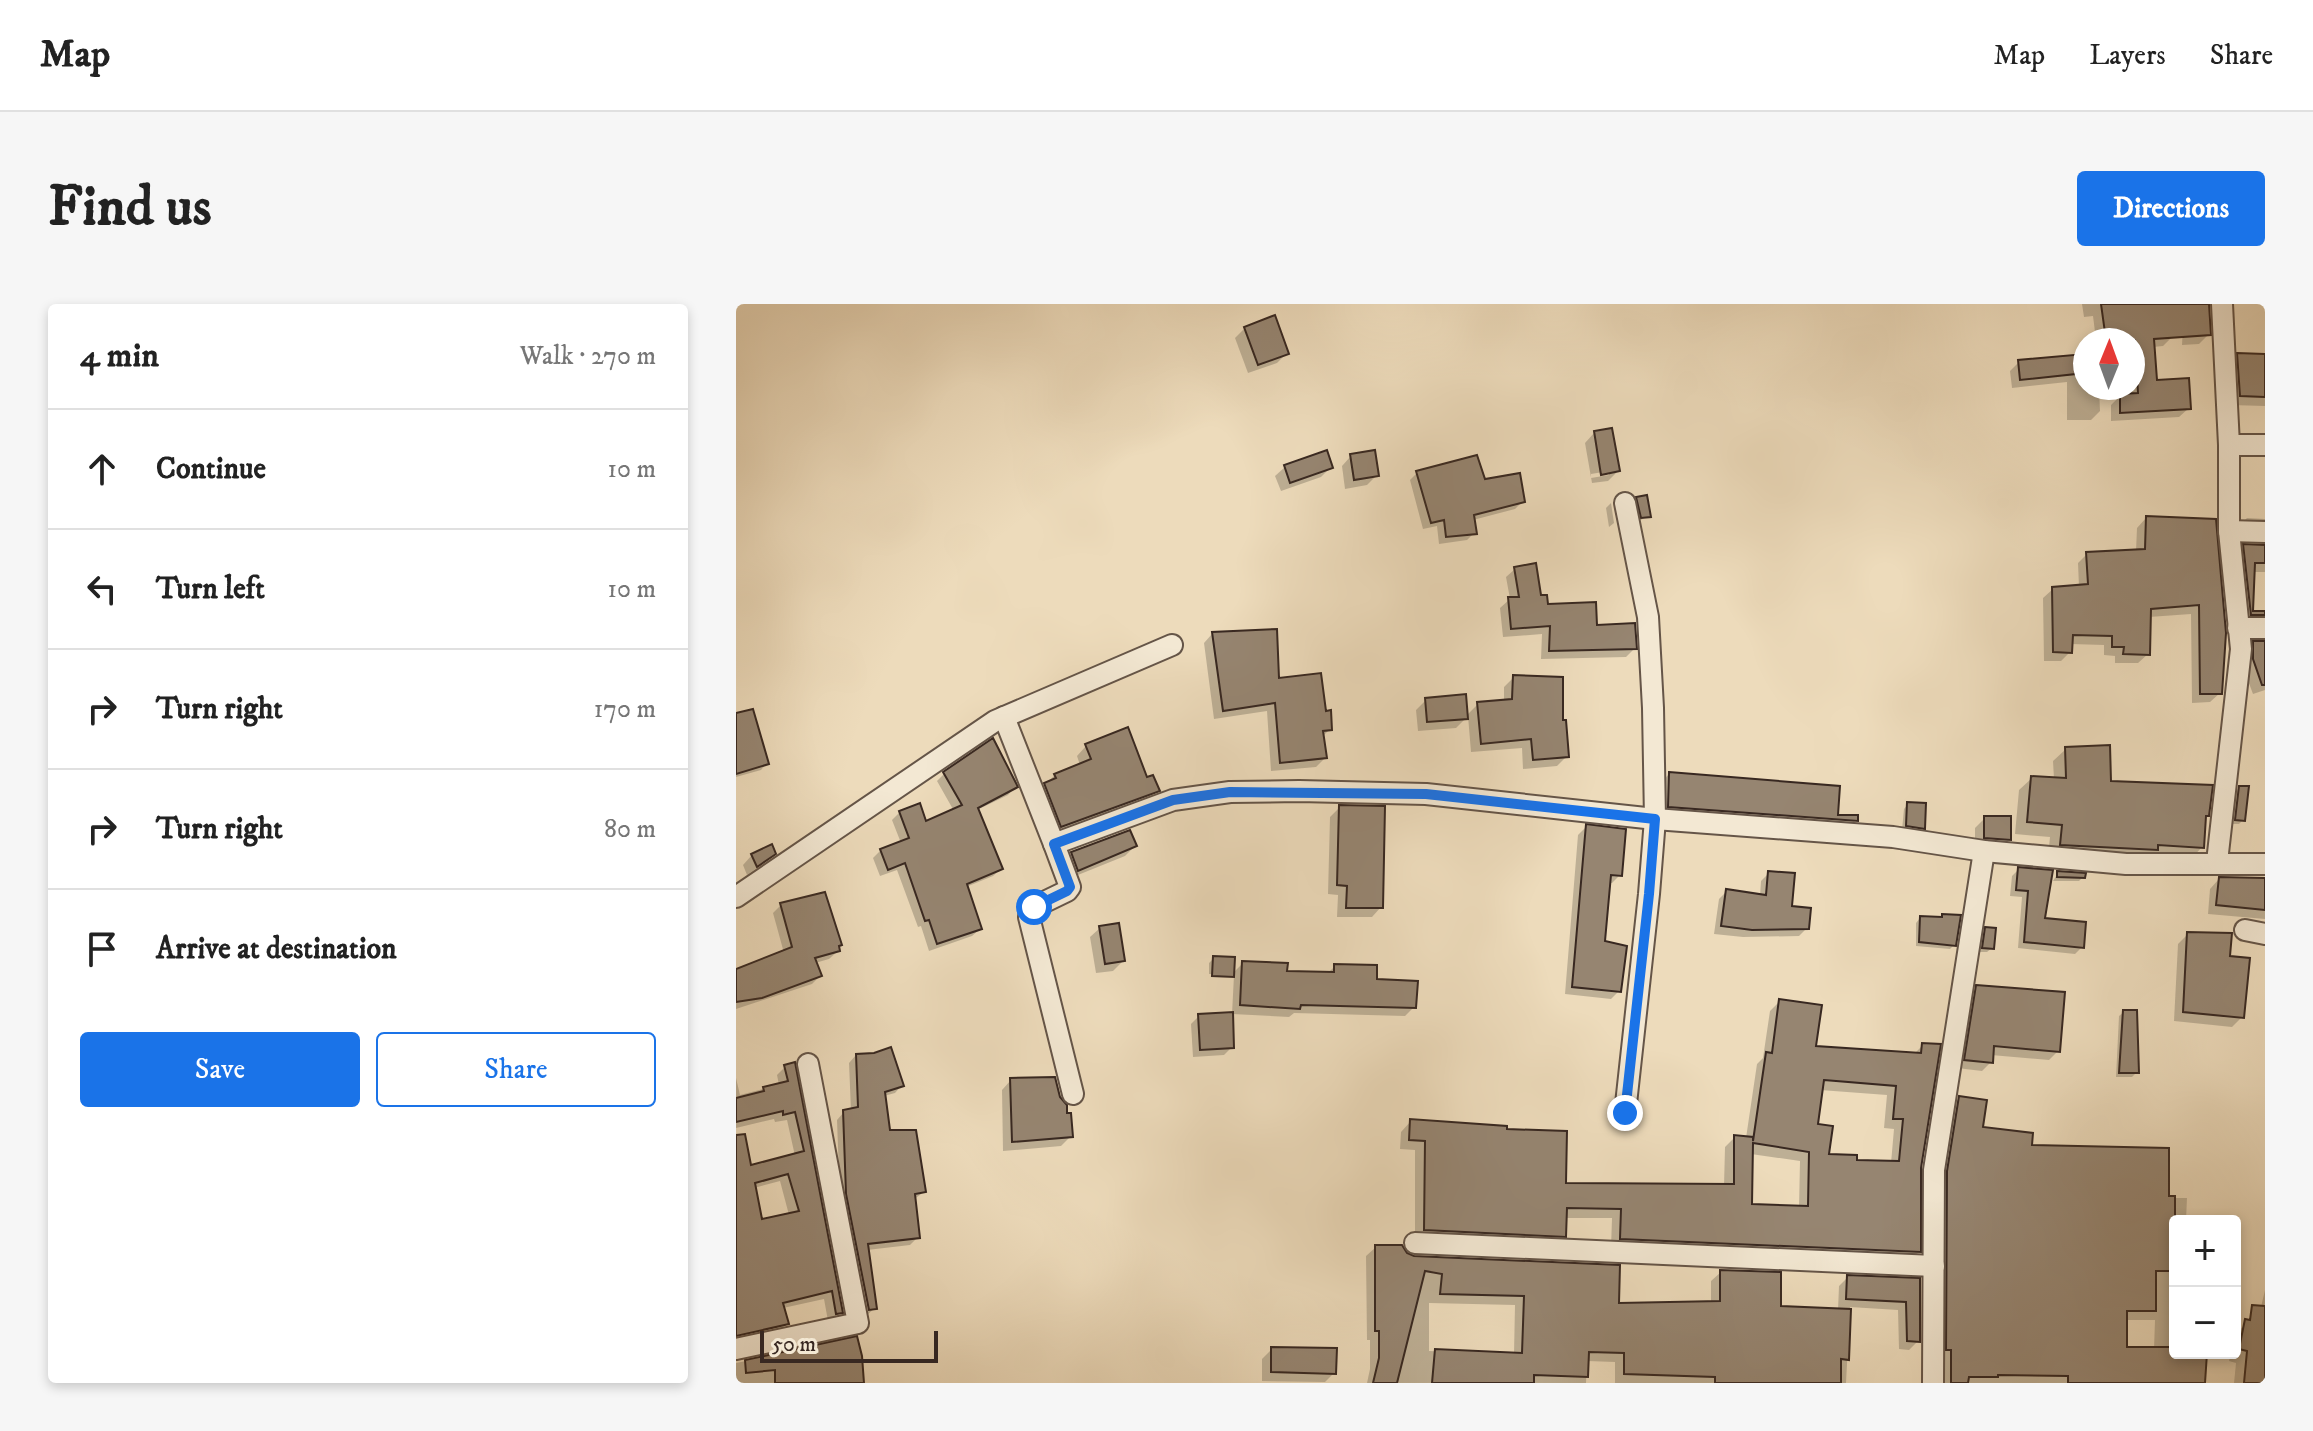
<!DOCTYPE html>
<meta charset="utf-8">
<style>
:root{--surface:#fff;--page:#f6f6f6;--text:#222;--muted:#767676;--line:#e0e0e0;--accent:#1a73e8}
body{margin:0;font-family:"IM FELL DW Pica",serif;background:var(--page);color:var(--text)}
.controls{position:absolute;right:24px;bottom:24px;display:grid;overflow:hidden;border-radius:8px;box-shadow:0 4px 12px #0003}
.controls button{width:72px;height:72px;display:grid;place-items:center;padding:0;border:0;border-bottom:2px solid var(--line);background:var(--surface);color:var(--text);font:40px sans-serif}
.compass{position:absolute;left:1337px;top:24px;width:72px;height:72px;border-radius:50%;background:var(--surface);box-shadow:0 4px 12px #0003;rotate:1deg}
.scale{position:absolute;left:24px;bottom:20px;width:178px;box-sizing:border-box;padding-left:8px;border:4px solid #382821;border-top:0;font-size:22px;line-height:28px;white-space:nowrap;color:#382821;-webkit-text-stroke:6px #f3e8d3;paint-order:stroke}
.stop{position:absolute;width:24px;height:24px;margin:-18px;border:6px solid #1a73e8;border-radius:50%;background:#fff}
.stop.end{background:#1a73e8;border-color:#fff;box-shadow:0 2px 8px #0008}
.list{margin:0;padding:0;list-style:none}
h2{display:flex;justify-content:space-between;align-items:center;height:104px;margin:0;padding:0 32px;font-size:34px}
h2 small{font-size:26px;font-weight:400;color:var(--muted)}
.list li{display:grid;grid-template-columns:52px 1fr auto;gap:24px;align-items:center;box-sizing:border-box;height:120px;padding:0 32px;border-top:2px solid var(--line)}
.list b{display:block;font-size:30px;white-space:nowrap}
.list em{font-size:26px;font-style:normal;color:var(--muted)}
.actions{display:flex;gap:16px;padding:24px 32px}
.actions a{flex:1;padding:18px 0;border:2px solid var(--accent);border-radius:8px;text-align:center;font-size:28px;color:var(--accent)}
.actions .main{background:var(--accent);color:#fff}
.icon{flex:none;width:44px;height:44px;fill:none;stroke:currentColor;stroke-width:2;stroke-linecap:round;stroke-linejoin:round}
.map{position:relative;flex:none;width:1529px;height:1079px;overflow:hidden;border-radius:8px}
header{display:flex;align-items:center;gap:48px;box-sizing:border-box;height:112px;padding:0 40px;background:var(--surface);border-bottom:2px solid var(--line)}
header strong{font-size:38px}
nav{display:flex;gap:44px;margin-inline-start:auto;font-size:28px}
.intro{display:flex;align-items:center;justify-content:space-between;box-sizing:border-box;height:192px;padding:0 48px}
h1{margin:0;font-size:56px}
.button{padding:20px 36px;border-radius:8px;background:var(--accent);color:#fff;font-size:28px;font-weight:700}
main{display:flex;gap:48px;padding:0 48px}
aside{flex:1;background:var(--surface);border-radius:8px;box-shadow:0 4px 12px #0003}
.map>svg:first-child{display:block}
.shadow{fill:#0003;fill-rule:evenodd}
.building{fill:#968571;stroke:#382821;stroke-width:2;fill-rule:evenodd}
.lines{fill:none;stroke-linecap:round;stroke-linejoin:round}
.minor-casing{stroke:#655548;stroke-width:24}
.minor{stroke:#f3e8d3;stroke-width:20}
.route{stroke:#1a73e8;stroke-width:10}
</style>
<header>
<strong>Map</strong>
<nav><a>Map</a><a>Layers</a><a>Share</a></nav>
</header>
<div class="intro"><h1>Find us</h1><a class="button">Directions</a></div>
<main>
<aside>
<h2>4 min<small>Walk · 270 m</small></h2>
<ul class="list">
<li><svg class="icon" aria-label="ahead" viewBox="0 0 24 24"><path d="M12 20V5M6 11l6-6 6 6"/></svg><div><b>Continue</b></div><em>10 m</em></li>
<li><svg class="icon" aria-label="left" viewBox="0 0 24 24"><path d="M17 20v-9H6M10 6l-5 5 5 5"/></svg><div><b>Turn left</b></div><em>10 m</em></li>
<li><svg class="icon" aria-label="right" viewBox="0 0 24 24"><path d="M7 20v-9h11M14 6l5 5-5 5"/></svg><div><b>Turn right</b></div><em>170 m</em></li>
<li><svg class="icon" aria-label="right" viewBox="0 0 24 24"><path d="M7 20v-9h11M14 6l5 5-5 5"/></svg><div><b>Turn right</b></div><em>80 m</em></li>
<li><svg class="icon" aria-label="arrive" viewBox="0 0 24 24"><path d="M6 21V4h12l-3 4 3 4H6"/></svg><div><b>Arrive at destination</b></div></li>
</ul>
<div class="actions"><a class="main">Save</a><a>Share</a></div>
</aside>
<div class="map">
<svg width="1529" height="1079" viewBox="0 0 1529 1079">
<rect width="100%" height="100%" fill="#eddbbb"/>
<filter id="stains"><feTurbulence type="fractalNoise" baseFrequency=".0025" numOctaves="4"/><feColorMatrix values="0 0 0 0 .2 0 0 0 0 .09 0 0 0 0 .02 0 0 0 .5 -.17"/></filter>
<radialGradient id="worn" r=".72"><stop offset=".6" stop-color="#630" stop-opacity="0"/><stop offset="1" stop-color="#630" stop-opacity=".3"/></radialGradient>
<g class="shadow">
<polygon points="1346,0 1432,0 1436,33 1427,42 1417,43 1419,78 1453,104 1443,113 1375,117 1375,101 1384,92 1393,91 1392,84 1397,84 1397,36 1360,36 1357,12 1348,13"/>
<polygon points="1452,0 1473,0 1473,30 1463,40 1446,41 1448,5"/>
<polygon points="509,24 551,49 541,59 512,69 499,34"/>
<polygon points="1502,51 1529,52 1529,102 1494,101 1493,60"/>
<polygon points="1349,52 1349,84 1363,84 1364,107 1355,116 1331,116 1331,78 1276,84 1274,67 1283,58"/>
<path d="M 858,129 L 882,167 L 872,177 L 856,179 L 849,139 ZM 873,167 L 873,171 L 855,174 L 855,170 Z"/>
<polygon points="615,152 641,171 631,181 609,185 606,162"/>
<polygon points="549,163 595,163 585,173 545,187 539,172"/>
<polygon points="682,168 747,177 786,198 779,205 737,216 738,229 731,236 703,240 701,222 687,225 674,176"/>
<polygon points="901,195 912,212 901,218 897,199"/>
<polygon points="875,199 878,219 873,223 870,204"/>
<polygon points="1410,214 1478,217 1484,389 1474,398 1456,399 1455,310 1413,313 1412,350 1402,359 1379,359 1379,352 1368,351 1368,341 1335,340 1334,348 1325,357 1308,357 1307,294 1317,285 1343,283 1342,259 1351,250 1400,247 1401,224"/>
<polygon points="1511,214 1529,215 1529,231 1502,223"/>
<polygon points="1508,242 1529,242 1529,268 1517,268 1515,309 1529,309 1529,327 1506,320 1499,252"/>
<polygon points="779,265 810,302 899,344 890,353 805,355 806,330 767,333 764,304 774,295 770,273"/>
<polygon points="476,330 588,409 594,425 586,433 589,454 580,463 535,467 531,407 478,415 468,339"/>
<polygon points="1529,338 1529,386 1517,390 1508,366 1509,348 1518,339"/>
<polygon points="778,373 831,452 821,462 787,465 786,444 735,448 732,412 720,424 682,427 680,406 690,396 730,412 742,400 768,398 768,383"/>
<polygon points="0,411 31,459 25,466 0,473"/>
<polygon points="350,442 410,476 422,486 412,496 316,532 299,490 319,471 344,461 341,452"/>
<polygon points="1330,445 1373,479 1471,512 1468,515 1466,543 1454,556 1312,553 1314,533 1279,530 1283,486 1296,474 1318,475 1317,457"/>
<polygon points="209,469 279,483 272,491 241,506 265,565 257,572 230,583 244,625 236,632 193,647 185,622 182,623 161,566 144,572 137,554 145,546 165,539 156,516 164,508 189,520 218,507 201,477"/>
<polygon points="933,470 1100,512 1120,516 1112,524 925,510 926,478"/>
<polygon points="1503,484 1507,516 1503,520 1496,520 1499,488"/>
<polygon points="1172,500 1187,524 1183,528 1166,526 1168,505"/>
<polygon points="604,503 645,603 636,613 601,613 602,591 592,590 594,513"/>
<polygon points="1249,514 1273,536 1264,545 1239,543 1239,524"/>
<polygon points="850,523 884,571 876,579 872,579 867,639 883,687 875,695 829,690 842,531"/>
<polygon points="399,542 389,552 332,575 326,559 336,549"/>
<polygon points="38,549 28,559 11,571 7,561 16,551"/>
<polygon points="1283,565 1307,616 1346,643 1339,650 1282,644 1286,593 1274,592 1276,572"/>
<polygon points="1033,569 1054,604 1071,624 1063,632 1007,633 978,630 983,595 991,587 1024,592 1025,577"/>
<polygon points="1322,569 1347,573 1343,577 1317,577"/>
<polygon points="1483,575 1529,575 1529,615 1472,610 1474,585"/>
<polygon points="45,601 104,641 102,647 93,655 79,659 84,672 76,680 0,705 0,667 48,649 37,609"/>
<polygon points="1206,612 1218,641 1214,645 1180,642 1180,619 1184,614 1204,615"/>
<polygon points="364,624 387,657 377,667 360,669 354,633"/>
<polygon points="1250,625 1256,644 1251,648 1243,648 1246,629"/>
<polygon points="1452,630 1492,654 1506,713 1496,723 1438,717 1442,640"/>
<polygon points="478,654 496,670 507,659 549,669 591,670 599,662 639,677 678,703 669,712 558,709 553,713 496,710 498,671 495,673 495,671 473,670 473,659"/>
<polygon points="1241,683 1322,747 1313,756 1255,751 1255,758 1246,767 1221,764 1232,692"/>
<path d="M 1044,697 L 1078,744 L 1177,751 L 1187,741 L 1183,948 L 1172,958 L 875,944 L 876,914 L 829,914 L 828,932 L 818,942 L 679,936 L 679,846 L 664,845 L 665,828 L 675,817 L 828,881 L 988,882 L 989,843 L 999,833 L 1010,834 L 1021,760 L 1027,754 L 1034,707 ZM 1084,786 L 1151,791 L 1148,824 L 1158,825 L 1155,859 L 1119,858 L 1091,852 L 1080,822 ZM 1015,850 L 1064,857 L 1063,904 L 1014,902 Z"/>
<polygon points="1388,708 1401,768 1396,773 1380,773 1383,712"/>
<polygon points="463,712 496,743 488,751 457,753 455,720"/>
<polygon points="120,751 166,781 159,789 148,792 153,828 188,888 177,896 182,933 174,941 131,946 139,1004 131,1011 126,1012 104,898 101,816 108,808 115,807 113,759"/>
<path d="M 49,763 L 105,1008 L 92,1017 L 88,995 L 47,1004 L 51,1020 L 42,1028 L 0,1038 L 0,829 L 10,864 L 59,852 L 51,816 L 39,818 L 38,815 L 0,824 L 0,774 L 4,791 L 43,781 L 41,771 ZM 44,877 L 53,911 L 25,917 L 18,884 Z"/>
<polygon points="275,776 335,832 325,842 267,847 266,786"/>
<path d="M 1223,794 L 1245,824 L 1431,894 L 1451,894 L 1450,917 L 1439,917 L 1439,1049 L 1469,1049 L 1468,1079 L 1206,1079 L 1202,878 L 1214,804 ZM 1389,1016 L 1419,1016 L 1418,1045 L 1389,1045 Z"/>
<path d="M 640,943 L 881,1001 L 975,999 L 975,977 L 985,968 L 1043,1004 L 1102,1006 L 1103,982 L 1112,973 L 1182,976 L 1182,1037 L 1173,1046 L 1163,1045 L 1162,1006 L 1114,1003 L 1110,1079 L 879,1079 L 879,1058 L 851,1057 L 850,1079 L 631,1079 L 634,1065 L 634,1036 L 631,1036 L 630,952 ZM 693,999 L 779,1001 L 778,1050 L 693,1047 Z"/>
<polygon points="1529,986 1529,1079 1498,1079 1500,1059 1493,1057 1495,1049 1499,1049 1499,1030 1512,1018 1521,1020"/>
<polygon points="120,1035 126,1079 0,1079 0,1059"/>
<polygon points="536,1045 598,1069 589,1078 526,1077 526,1055"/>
</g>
<g class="building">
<polygon points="1365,0 1473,0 1475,31 1418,35 1421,76 1453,74 1455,105 1384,109 1384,90 1402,89 1399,36 1370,36"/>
<polygon points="539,11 553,50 522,61 508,23"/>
<polygon points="1501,49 1529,50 1529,93 1504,92"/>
<polygon points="1349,50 1349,69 1284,76 1282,56"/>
<polygon points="876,124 884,167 865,171 858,127"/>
<polygon points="591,146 597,164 554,179 548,161"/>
<polygon points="639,146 643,172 618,176 614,150"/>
<polygon points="741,151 749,175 784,169 789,198 738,211 741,230 710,233 708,216 695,219 680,167"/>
<polygon points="911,191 915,213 905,214 900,193"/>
<polygon points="1410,212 1480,215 1490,329 1486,390 1464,390 1463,301 1415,305 1414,351 1387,350 1388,343 1376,343 1376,332 1337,331 1336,349 1317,348 1316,283 1352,280 1350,248 1409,245"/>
<polygon points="1507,240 1529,241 1529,259 1519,259 1517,307 1529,307 1529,311 1515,311"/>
<polygon points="800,259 805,291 811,291 812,300 860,298 861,321 899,319 901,345 813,347 814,322 775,325 772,293 783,293 778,263"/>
<polygon points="541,325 543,374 585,369 590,407 595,406 596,426 587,427 591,454 544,459 539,399 487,407 476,328"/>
<polygon points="1517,337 1529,337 1529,381 1526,381 1517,355"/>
<polygon points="777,371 827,373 827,416 830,416 833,453 797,456 795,435 745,440 741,398 776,395"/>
<polygon points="730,390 732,415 691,418 689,394"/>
<polygon points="17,405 33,460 0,470 0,409"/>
<polygon points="392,423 411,473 417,471 424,487 325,523 308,479 320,474 318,470 355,455 349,440"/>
<polygon points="257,434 282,483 242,504 267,565 231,580 246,625 201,640 193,616 189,617 169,559 152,566 144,545 173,534 163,507 184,499 190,517 226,501 207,468"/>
<polygon points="1374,441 1375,477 1477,481 1473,512 1470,512 1468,544 1422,541 1422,546 1324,541 1326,521 1291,518 1295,472 1330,474 1329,443"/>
<polygon points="933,468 1104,482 1102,511 1122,511 1122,517 932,503"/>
<polygon points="1503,482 1513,482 1509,517 1499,516"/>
<polygon points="1171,498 1190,499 1189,525 1170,522"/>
<polygon points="603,501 649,502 647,604 610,604 611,582 601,581"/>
<polygon points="1248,512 1275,512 1275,536 1248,534"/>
<polygon points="850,520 890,525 886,572 875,571 869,637 891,642 885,688 836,683"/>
<polygon points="394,526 401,542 342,567 335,548"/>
<polygon points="36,540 40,550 21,563 15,550"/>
<polygon points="1282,563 1317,566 1309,614 1350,618 1348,644 1288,638 1292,587 1280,586"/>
<polygon points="1032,567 1059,569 1056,602 1075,604 1073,625 1016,626 985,622 990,585 1030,591"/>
<polygon points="1321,567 1350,569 1349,574 1321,573"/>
<polygon points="1483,573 1529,574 1529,606 1480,601"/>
<polygon points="89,588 106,641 103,642 104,647 79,654 86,672 26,694 0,698 0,665 56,643 44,599"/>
<polygon points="1206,610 1225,611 1220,642 1183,638 1184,612 1206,613"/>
<polygon points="383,619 389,657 369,660 363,622"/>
<polygon points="1249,623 1260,624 1258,645 1246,644"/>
<polygon points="1451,628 1496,629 1494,652 1514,654 1508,714 1447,708"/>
<polygon points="477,652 499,653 498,673 476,672"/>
<polygon points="506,657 552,659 551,667 598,668 598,660 641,661 641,675 682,677 680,704 565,701 564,705 504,701"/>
<polygon points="1240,681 1329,688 1324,748 1258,742 1257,759 1228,756"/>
<path d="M 1043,695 L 1086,701 L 1080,742 L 1185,749 L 1186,739 L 1205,740 L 1185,864 L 1185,948 L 884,935 L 885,905 L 831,904 L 830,933 L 688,926 L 689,837 L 673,836 L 674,815 L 771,822 L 771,825 L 831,827 L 830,879 L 998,880 L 998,831 L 1017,833 L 1017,837 L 1030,748 L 1036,749 ZM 1088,776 L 1160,782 L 1157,815 L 1167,815 L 1163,857 L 1121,856 L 1121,851 L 1093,850 L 1097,822 L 1082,820 ZM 1017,839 L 1073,848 L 1072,902 L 1016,900 Z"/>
<polygon points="1387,706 1401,706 1403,769 1383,769"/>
<polygon points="497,708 498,744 464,746 462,710"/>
<polygon points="155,743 168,782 149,788 154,826 180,826 190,888 179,890 184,934 132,940 141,1005 133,1006 110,890 107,806 122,803 120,750 138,749"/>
<path d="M 59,758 L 107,1009 L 100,1010 L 96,987 L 47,999 L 53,1020 L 0,1032 L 0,831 L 9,830 L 15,861 L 68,847 L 59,808 L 47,811 L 47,807 L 0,818 L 0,794 L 28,787 L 27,783 L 52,777 L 48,761 ZM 52,870 L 63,907 L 26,915 L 19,879 Z"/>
<polygon points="319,773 324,793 331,801 331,809 335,809 337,833 276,838 274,774"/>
<polygon points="1223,792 1251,796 1247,823 1297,829 1296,841 1433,844 1433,892 1439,892 1439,967 1420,967 1420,1007 1391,1007 1391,1043 1439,1043 1439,1049 1471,1049 1469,1079 1332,1079 1332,1072 1262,1071 1262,1073 1233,1073 1232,1079 1215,1079 1215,1046 1210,1046 1211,867"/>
<polygon points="639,941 666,941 671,949 678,952 884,961 883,999 984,997 984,966 1045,968 1045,1002 1115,1005 1113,1056 1105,1055 1105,1079 979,1079 979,1073 888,1070 888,1049 853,1048 852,1073 798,1071 798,1079 696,1079 699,1045 786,1049 788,992 704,990 706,970 689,967 661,1079 637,1079 643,1054 643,1027 639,1027"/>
<polygon points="1111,971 1184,974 1184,1038 1171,1037 1170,998 1110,995"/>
<polygon points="1516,1001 1529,1002 1529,1079 1508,1079 1511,1047 1503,1045 1509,1015 1514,1016"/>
<polygon points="121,1032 126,1052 128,1079 39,1079 39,1066 10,1069 9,1056"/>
<polygon points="535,1043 601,1044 600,1070 535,1068"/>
</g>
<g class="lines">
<defs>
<g id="minor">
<polyline points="1493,141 1529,141"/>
<polyline points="889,199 912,313 917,404 919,515 913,590 889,809"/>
<polyline points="1493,227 1529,228"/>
<polyline points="1502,324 1529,324"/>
<polyline points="268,413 318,540 437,496 494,488 563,487 690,490 919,515 1157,533 1248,547 1390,560 1529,560"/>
<polyline points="318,540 334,583 331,587 298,603 294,607 293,613 337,790"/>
<polyline points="1481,558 1505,345 1493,227 1493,141 1486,0"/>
<polyline points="0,593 259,417 436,341"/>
<polyline points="1509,626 1529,630"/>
<polyline points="679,939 1198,962"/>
<polyline points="0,1045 122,1019 72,760"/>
<polyline points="1197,1079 1198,866 1248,547"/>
</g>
</defs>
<use href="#minor" class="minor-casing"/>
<use href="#minor" class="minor"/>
</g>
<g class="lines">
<polyline class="route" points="298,603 331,587 334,583 318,540 437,496 494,488 690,490 919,515 913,590 889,809"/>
</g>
<rect width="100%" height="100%" filter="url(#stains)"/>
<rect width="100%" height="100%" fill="url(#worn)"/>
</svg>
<div class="controls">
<button>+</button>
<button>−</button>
</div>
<svg class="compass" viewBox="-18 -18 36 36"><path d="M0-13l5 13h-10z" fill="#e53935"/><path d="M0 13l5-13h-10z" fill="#767676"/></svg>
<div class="scale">50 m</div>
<div class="stop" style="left:298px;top:603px"></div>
<div class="stop end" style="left:889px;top:809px"></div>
</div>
</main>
